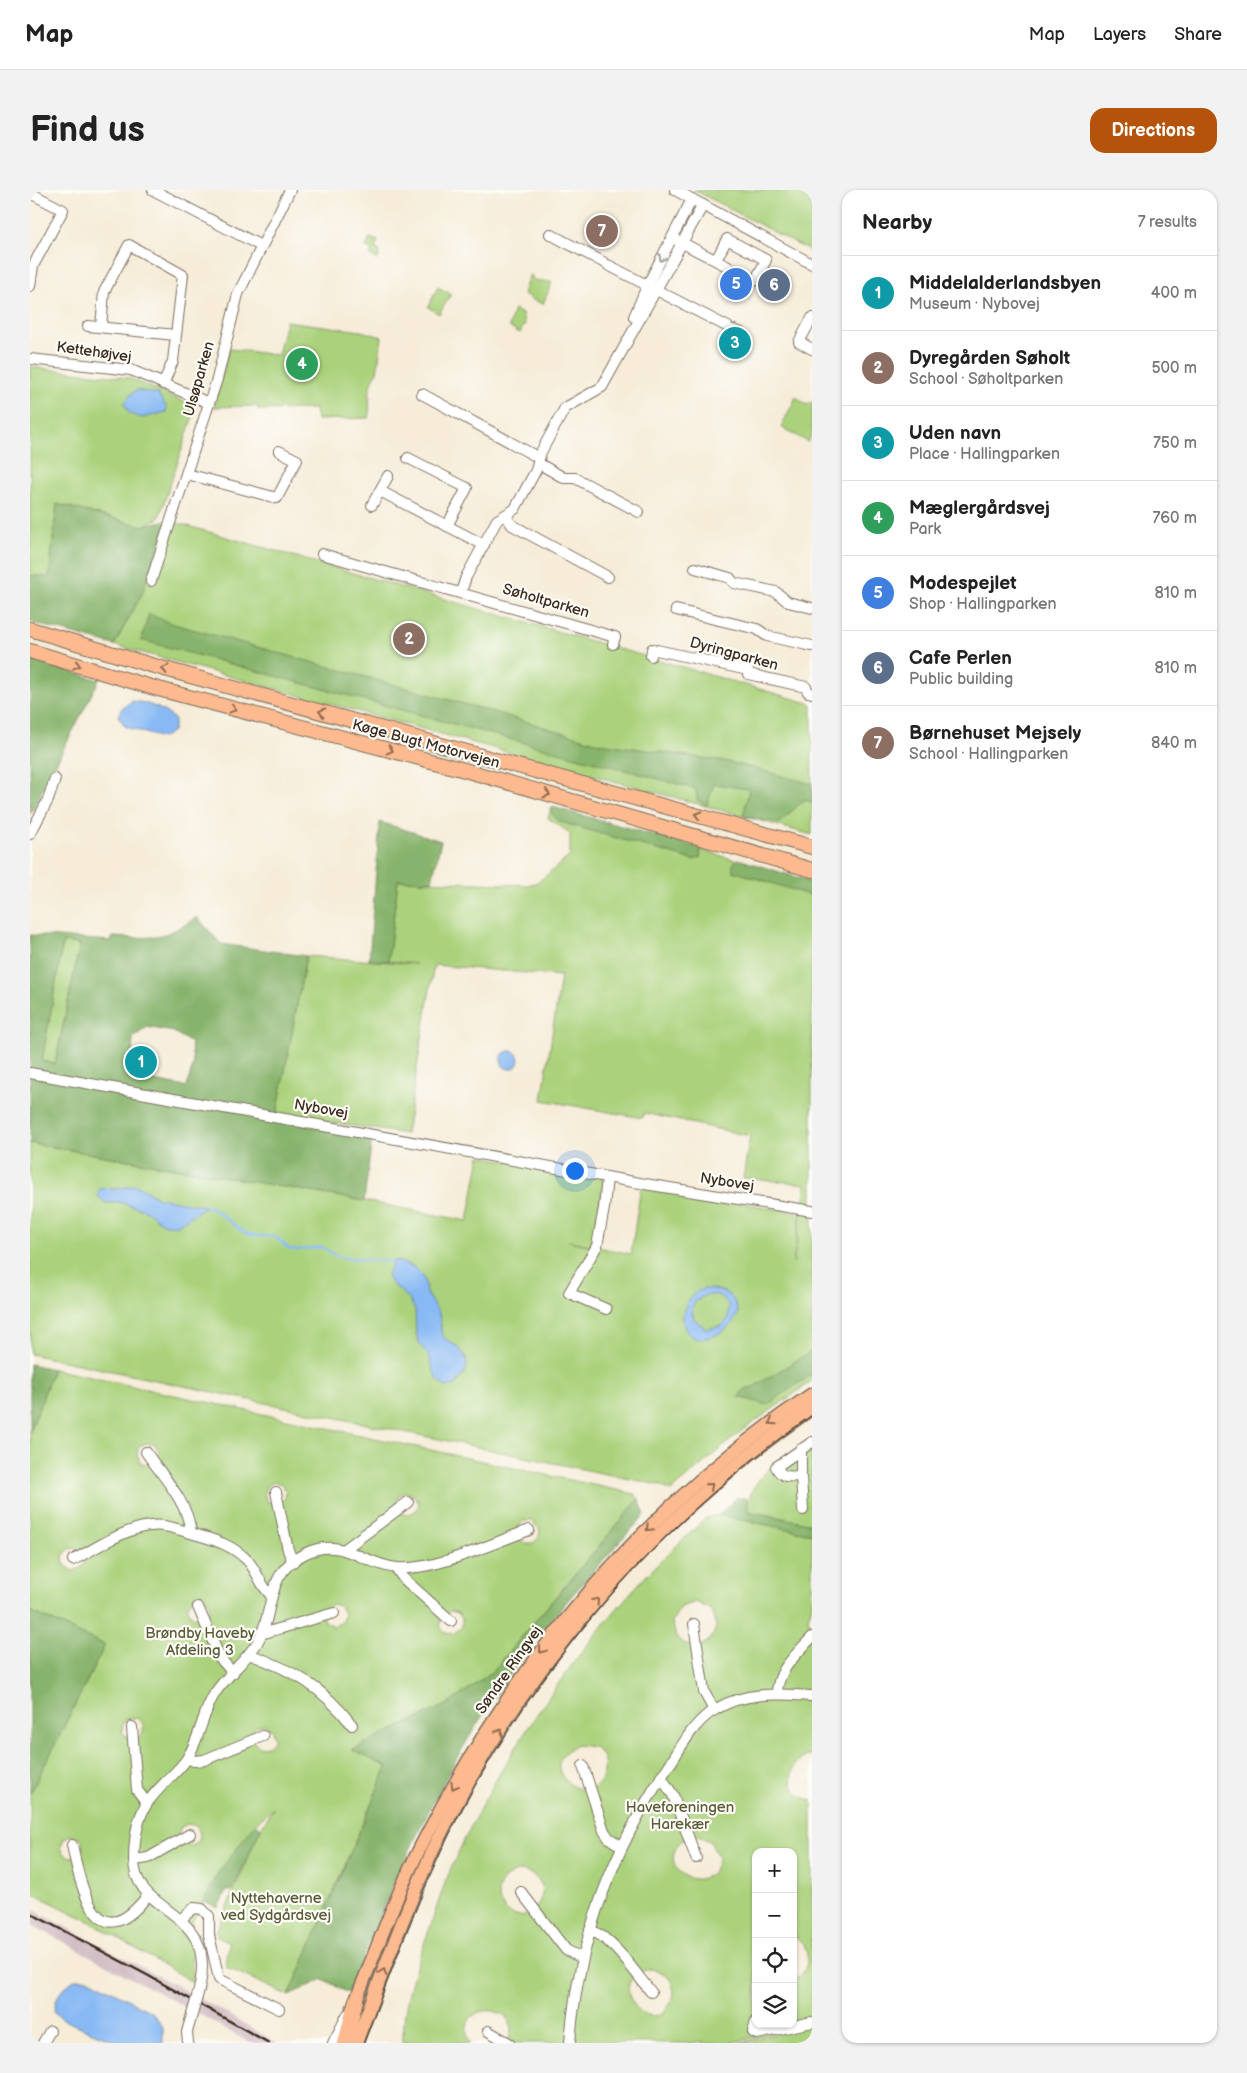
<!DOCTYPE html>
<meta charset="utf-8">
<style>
:root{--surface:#fff;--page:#f2f2f2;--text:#222;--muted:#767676;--line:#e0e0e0;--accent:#b45309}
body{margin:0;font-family:"Balsamiq Sans",sans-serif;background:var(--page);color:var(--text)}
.controls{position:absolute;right:15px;bottom:15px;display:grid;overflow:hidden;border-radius:10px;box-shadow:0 1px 4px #0004}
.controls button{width:45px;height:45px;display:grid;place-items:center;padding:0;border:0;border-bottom:1px solid var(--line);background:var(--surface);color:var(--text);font:25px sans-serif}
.you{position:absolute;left:544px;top:980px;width:18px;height:18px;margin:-12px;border:4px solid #fff;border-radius:50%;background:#1a73e8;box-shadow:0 0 0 8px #1a73e833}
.badge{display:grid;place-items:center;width:32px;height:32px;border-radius:50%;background:var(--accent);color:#fff;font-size:16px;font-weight:700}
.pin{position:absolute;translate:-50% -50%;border:2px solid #fff;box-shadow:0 1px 5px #0006}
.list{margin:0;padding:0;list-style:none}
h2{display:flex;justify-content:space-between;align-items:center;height:65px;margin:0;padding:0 20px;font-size:21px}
h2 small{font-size:16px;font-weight:400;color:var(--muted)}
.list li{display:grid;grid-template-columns:32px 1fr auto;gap:15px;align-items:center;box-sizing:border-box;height:75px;padding:0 20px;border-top:1px solid var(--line)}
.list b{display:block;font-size:19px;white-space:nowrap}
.list p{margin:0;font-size:16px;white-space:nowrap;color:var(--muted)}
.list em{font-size:16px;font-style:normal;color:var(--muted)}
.icon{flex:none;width:28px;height:28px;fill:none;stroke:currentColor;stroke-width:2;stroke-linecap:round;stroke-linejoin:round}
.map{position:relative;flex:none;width:782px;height:1853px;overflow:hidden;border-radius:15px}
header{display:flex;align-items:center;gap:30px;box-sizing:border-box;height:70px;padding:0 25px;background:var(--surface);border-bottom:1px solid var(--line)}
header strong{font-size:24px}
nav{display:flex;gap:28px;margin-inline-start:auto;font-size:18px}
.intro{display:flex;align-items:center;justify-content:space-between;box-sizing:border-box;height:120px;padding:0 30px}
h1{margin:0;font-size:35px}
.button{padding:12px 22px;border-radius:15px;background:var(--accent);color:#fff;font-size:18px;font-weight:700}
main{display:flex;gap:30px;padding:0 30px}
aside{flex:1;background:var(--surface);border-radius:15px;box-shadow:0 1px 4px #0004}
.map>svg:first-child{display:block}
.industrial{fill:#d2bdc5}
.green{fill:#aad27c;stroke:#727e4d;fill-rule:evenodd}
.forest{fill:#87b46c;stroke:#616f45;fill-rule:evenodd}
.water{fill:#88b9f4;stroke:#627289;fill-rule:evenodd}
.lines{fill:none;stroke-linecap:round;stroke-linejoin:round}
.stream{stroke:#88b9f4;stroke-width:2.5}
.minor-casing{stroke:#7c6e5f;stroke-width:12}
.major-casing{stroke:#7c6e5f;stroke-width:15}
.highway-casing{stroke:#7c6e5f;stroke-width:16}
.minor{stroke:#fff;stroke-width:10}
.major{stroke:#fcba8e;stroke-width:12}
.highway{stroke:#fcba8e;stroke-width:14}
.tram{stroke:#3b2a1e;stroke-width:1}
.rail{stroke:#3b2a1e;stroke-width:2.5}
.minor-bridge-casing{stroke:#7c6e5f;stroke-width:12;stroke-linecap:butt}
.minor-bridge{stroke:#fff;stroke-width:10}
.oneway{stroke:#a79f9a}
.oneway2{stroke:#926b50}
.labels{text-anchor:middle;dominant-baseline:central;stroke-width:4.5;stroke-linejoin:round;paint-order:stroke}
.street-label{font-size:15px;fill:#3b2a1e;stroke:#fdfcf7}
.park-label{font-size:15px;fill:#5c5c3a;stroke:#fdfcf7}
</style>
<header>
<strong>Map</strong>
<nav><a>Map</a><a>Layers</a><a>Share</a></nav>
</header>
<div class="intro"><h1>Find us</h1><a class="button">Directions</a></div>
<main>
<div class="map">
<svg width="782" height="1853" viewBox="0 0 782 1853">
<rect width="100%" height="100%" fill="#fdfcf7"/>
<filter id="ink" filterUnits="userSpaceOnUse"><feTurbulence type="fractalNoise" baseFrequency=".02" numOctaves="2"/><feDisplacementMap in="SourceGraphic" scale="10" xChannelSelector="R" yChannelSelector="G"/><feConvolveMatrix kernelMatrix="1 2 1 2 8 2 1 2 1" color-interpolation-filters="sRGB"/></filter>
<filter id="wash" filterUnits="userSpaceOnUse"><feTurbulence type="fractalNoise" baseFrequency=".0096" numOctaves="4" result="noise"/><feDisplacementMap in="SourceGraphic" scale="20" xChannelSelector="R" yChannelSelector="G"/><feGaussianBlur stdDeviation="1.12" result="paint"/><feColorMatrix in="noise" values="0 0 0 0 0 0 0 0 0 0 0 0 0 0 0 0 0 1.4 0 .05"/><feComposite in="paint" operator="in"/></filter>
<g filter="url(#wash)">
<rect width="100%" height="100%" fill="#f6ecd8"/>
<g class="industrial">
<polygon points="0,1718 164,1805 159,1819 0,1734"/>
<polygon points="170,1809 199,1825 247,1853 220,1853 166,1822"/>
</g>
<g class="green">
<polygon points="664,0 782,0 782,62"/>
<polygon points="340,48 348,51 345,58 350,61 348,70 340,65 342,61 336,57"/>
<polygon points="500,84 505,91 522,92 513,114 501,109 493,103"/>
<polygon points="408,97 421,104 409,124 398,117"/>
<polygon points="484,119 492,124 495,134 490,143 479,137"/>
<polygon points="256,131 331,141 352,147 347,182 340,196 339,228 287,230 285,219 228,220 227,216 184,217 199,159 248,165"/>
<polygon points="0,177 99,188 166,217 129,328 112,336 27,314 19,388 0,385"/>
<polygon points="766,207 777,215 782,212 782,244 778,252 751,237"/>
<polygon points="137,330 782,514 782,645 84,455 112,404"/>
<polygon points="522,617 782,692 782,1191 710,1242 641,1301 629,1295 0,1164 0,953 334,1011 438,1031 450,966 575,988 561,1055 538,1051 601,1064 611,996 771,1023 763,1073 776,994 713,988 720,946 614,923 612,928 512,910 531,786 404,775 376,944 247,924 276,766 386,774 358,771 368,690 498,695 508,692 540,666 540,643 518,628"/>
<polygon points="33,752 50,754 25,874 12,871"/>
<path d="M 23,1179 L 605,1304 L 609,1309 L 462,1482 L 420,1513 L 323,1560 L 357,1577 L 259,1806 L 196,1777 L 199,1753 L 187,1747 L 187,1740 L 231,1638 L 244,1618 L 226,1633 L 162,1731 L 162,1792 L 59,1731 L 0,1702 L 0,1604 L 75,1455 L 0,1421 L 0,1242 ZM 117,1253 L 125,1254 L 129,1261 L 128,1270 L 118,1275 L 110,1272 L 107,1264 L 109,1256 ZM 244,1292 L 252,1294 L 256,1301 L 255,1309 L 245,1314 L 237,1311 L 234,1303 L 237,1296 ZM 376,1302 L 386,1307 L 389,1314 L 386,1321 L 376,1325 L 369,1322 L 366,1316 L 369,1305 ZM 493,1331 L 501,1331 L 510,1339 L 509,1347 L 503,1353 L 495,1353 L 488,1349 L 486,1341 ZM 47,1358 L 54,1363 L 55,1371 L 51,1378 L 43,1381 L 34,1374 L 33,1366 L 39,1359 ZM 171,1406 L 178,1410 L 180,1418 L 176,1425 L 168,1428 L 161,1425 L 157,1417 L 163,1407 ZM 302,1414 L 310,1416 L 314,1424 L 312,1432 L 304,1436 L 293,1430 L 293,1421 ZM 420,1421 L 428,1423 L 432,1429 L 432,1437 L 423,1444 L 415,1443 L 410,1436 L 411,1428 ZM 99,1528 L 107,1528 L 113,1534 L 113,1542 L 108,1548 L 97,1548 L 92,1541 L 93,1533 ZM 235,1535 L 242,1540 L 244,1549 L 238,1556 L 230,1557 L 223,1552 L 221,1543 L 227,1536 ZM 158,1634 L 166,1636 L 170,1643 L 169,1651 L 162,1656 L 151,1653 L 148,1645 L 151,1637 ZM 41,1645 L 52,1650 L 53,1658 L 48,1665 L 40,1667 L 33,1663 L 31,1656 L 34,1648 Z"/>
<path d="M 782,1249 L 782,1334 L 718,1321 C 716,1286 757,1267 782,1249 Z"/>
<path d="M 689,1325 L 782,1344 L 782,1415 L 778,1428 L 782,1440 L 782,1565 C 755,1570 754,1606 782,1610 L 782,1833 L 699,1853 L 477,1853 C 499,1812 420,1808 440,1853 L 373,1853 C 372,1813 387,1772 401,1735 C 407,1716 413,1697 421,1678 C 467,1575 539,1469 616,1386 C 635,1366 656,1347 676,1328 ZM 666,1412 L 681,1420 L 686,1436 C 682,1457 661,1463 646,1447 L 642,1431 L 651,1417 ZM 547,1555 L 564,1557 C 572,1563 576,1571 574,1581 C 566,1627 497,1576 547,1555 ZM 665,1645 L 680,1651 L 688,1667 C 684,1706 631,1687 646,1658 C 650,1650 656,1647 665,1645 ZM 726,1662 L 763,1662 L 763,1746 C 782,1754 782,1783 763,1790 L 763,1834 L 726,1834 ZM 491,1681 C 539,1690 494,1750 472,1715 C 461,1699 475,1684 491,1681 ZM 622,1779 L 628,1780 L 639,1788 C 644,1796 646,1805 640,1814 C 617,1852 570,1785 622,1779 Z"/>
<polygon points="782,1835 782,1853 709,1853"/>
</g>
<g class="forest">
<polygon points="27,314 112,336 137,330 112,404 84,455 0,432 0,385 19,387"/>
<polygon points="119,424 140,433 463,522 569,553 700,572 782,594 782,612 774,610 749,633 713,626 719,599 684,594 677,615 667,610 666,599 111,450"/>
<polygon points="0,470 69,490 0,624"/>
<polygon points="522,617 671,658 670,668 663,670 534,633 527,630 522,624"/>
<polygon points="350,632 411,651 402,691 368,690 358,771 339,770"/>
<polygon points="708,669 782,692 782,706 703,681 703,674"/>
<path d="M 167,727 L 191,754 L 276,766 L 246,930 L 342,947 L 334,1011 L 0,953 L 0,745 L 81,751 L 83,747 C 122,749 134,749 167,727 ZM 33,752 L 50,754 L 25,874 L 12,871 ZM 117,837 L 144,842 L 161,853 L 163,874 L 157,897 L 101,887 L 103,848 Z"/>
<polygon points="782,1161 782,1184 737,1215 709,1207 714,1199 723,1197"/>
<polygon points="0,1174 23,1179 0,1242"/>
<polygon points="706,1308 717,1308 718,1321 782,1334 782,1344 689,1325"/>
<path d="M 609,1309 L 615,1325 C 564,1379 514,1434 472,1496 C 406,1591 362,1697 318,1803 L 293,1789 L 259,1806 L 357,1577 L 322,1560 L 420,1513 L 462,1482 Z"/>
<polygon points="0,1421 75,1455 0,1604"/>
<polygon points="226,1633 231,1638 202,1701 196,1701 188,1718 174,1711 187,1685"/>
</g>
<g class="water">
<polygon points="107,200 128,204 137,218 136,222 112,228 100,224 94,214 101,204"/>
<path d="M 102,511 C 118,513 133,518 145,530 L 143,541 L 132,548 L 96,537 L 88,526 L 91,519 Z"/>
<circle cx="480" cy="870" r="9"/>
<polygon points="106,995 129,1008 176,1016 146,1036 132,1033 117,1021 90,1012 75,1013 67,1005 71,998 85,999"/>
<path d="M 364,1070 L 384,1077 L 392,1085 L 395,1093 L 396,1103 L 409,1123 L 412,1146 C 424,1155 443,1164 435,1182 C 432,1187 428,1190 426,1195 L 415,1197 L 406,1188 L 398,1165 L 389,1153 L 386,1144 L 385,1120 L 379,1109 L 360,1092 L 357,1086 Z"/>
<path d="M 673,1099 C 692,1098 705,1103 708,1123 C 703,1138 684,1149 668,1149 C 643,1142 652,1105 673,1099 ZM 675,1105 L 688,1105 L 699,1115 L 698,1129 L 691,1136 L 676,1139 L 664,1129 L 662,1121 L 664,1113 Z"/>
<path d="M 46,1789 L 60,1789 L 123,1823 L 133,1837 L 133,1853 L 89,1853 L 36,1831 L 24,1822 C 26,1805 32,1798 46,1789 Z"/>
</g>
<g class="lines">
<polyline class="stream" points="176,1016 185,1020 212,1041 221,1045 246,1047 259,1059 267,1060 292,1057 308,1067 362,1072"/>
</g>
</g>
<g filter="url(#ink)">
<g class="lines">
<defs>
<g id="minor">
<polyline points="123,0 231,56"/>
<polyline points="645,0 782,74"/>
<polyline points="0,3 33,20 3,76 0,96"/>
<polyline points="520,44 573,72"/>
<polyline points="643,48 725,91 736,70 697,49 686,70"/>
<polyline points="578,75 698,137"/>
<polyline points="604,127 617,96 662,9"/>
<polyline points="782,128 769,152 782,159"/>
<polyline points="58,136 145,145"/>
<polyline points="71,137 74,102 99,55 153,85 143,171 133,194"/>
<polyline points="704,140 711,143"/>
<polyline points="0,169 101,180 179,213"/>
<polyline points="392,204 509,268"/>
<polyline points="378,268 437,298 417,336"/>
<polyline points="508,273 534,288 545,288 609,322"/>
<polyline points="157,284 247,308 267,270 249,261"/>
<polyline points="350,301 454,355"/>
<polyline points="342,315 358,286"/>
<polyline points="476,326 482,335 578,387"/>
<polyline points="292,364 585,447 583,454"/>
<polyline points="665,378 700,388 704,393 746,402 758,412 782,418"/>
<polyline points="121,391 187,189 208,104 260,0"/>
<polyline points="431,402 436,387 467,330 485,319 506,280 511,262 535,218 572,197 673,15"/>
<polyline points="646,420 727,439 737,446 782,456"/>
<polyline points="621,466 622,459 718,480 718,484 776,497 778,502 782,503"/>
<polyline points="0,644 18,610 25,589"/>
<polyline points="0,883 615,994 782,1021"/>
<polyline points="576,1119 539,1103 567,1056 574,1018 577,987"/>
<path d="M 771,1259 L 771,1286 C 759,1287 752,1288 746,1277 L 782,1252"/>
<path d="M 116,1262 C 133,1287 158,1312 161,1343"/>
<polyline points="771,1286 773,1320"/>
<polyline points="246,1302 258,1360 263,1372"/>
<polyline points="315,1359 378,1312"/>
<path d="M 43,1370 C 69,1357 103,1332 134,1336 C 147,1338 159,1343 171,1346 C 188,1351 202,1356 215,1368 C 227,1378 229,1395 241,1405"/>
<polyline points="366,1378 373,1388 421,1431"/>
<polyline points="168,1417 190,1468 203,1483"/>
<polyline points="664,1434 674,1502 684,1520"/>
<polyline points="231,1444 304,1423"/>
<path d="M 219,1464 C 262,1480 293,1497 322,1535"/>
<path d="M 747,1504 C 747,1480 767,1464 782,1447"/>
<polyline points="102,1537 107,1600 117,1613"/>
<polyline points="158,1568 164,1571 174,1570 233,1546"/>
<polyline points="553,1576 574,1641 579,1648 591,1656"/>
<polyline points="631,1587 643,1605 666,1668"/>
<path d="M 42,1655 C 51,1699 67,1771 118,1705"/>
<polyline points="104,1670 118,1668 160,1644"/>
<polyline points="491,1702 536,1760 552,1768"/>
<polyline points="151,1729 164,1718 172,1719 179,1726 179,1745 189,1789 249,1819"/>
<path d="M 560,1740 C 583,1748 605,1783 621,1802"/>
<path d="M 167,1807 C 194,1715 104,1729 104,1670 C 104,1652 107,1627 118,1612 C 129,1596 145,1585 156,1570 C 170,1550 172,1523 185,1503 C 197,1485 215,1472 227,1453 C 246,1422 233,1383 276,1363 C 312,1346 334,1375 367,1378 C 405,1381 463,1353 499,1340"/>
<polyline points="726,1831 723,1842 727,1844 782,1832"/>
<polyline points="458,1841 479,1853"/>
<polyline points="13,1853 20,1841"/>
<polyline points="158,1853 157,1842 163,1821"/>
<polyline points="303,1853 318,1824"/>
<path d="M 540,1853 C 548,1748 583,1658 642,1571 C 654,1552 666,1530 686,1519 C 716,1501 749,1504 782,1506"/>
</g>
<g id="major">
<path d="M 322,1820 C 345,1763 366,1704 394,1650 C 489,1467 610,1320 782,1204"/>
<path d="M 326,1853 C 351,1787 375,1720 405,1656 C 490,1478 621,1330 782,1218"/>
</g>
<g id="highway">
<polyline points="0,439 124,476 782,657"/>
<polyline points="0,461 121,497 431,579 782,680"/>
<polyline points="315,1853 326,1810"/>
</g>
</defs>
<use href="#minor" class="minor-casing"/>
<use href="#major" class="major-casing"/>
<use href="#highway" class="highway-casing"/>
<use href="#minor" class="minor"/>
<use href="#major" class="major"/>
<use href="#highway" class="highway"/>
<path class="tram" d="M 334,1853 C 363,1777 391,1700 428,1627 C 512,1468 634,1328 782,1225"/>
<polyline class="rail" points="0,1723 117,1785 239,1853"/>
<defs>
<polyline id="minor-bridge" points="163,1821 167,1807"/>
</defs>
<use href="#minor-bridge" class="minor-bridge-casing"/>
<use href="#minor-bridge" class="minor-bridge"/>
</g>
<defs><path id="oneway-chevron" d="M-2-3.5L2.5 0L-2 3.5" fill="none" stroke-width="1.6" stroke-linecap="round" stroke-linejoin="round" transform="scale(1.25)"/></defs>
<use class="oneway" href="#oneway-chevron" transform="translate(632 68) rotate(119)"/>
<g class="oneway2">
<use href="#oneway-chevron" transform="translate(47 475) rotate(16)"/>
<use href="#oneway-chevron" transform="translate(135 479) rotate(-165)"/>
<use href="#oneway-chevron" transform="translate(203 519) rotate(15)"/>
<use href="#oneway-chevron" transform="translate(292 522) rotate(-165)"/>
<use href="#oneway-chevron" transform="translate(360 560) rotate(15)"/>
<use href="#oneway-chevron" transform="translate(517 604) rotate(16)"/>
<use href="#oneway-chevron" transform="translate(668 625) rotate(-165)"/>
<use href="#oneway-chevron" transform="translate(742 1232) rotate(146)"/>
<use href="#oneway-chevron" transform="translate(680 1296) rotate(-41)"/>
<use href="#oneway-chevron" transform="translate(619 1338) rotate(135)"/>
<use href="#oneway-chevron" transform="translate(566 1411) rotate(-48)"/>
<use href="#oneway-chevron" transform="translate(512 1460) rotate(127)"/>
<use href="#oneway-chevron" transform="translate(470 1542) rotate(-56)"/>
<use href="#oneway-chevron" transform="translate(424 1596) rotate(119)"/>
<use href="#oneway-chevron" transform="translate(353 1782) rotate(-69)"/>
</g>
</g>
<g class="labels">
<g class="street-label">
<text transform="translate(64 162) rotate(8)">Kettehøjvej</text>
<text transform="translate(169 189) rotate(-74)">Ulsøparken</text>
<text transform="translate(516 411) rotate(16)">Søholtparken</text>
<text transform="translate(704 464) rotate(15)">Dyringparken</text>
<text transform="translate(396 554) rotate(15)">Køge Bugt Motorvejen</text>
<text transform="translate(291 919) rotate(10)">Nybovej</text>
<text transform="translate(697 992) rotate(9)">Nybovej</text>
<text transform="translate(479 1480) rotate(-55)">Søndre Ringvej</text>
</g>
<g class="park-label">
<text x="170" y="1443">Brøndby Haveby<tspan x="170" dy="17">Afdeling 3</tspan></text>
<text x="650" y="1617">Haveforeningen<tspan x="650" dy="17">Harekær</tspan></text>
<text x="246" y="1708">Nyttehaverne<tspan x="246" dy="17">ved Sydgårdsvej</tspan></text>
</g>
</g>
</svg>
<div class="controls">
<button>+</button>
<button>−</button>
<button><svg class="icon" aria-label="locate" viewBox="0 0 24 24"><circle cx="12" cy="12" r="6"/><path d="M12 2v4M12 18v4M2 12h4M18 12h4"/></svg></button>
<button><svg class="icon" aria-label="layers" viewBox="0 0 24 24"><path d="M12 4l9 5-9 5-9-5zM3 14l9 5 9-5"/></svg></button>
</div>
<div class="you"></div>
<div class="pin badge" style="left:111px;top:872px;background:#0f9aa8">1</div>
<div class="pin badge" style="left:379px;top:449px;background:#8d6e63">2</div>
<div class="pin badge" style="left:705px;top:153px;background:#0f9aa8">3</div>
<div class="pin badge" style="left:272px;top:174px;background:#2e9e5b">4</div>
<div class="pin badge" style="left:706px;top:94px;background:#3f7fe0">5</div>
<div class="pin badge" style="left:744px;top:95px;background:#5c6f8a">6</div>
<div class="pin badge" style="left:572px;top:41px;background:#8d6e63">7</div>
</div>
<aside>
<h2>Nearby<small>7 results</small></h2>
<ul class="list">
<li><span class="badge" style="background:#0f9aa8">1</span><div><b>Middelalderlandsbyen</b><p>Museum · Nybovej</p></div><em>400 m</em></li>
<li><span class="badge" style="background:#8d6e63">2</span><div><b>Dyregården Søholt</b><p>School · Søholtparken</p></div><em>500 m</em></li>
<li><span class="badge" style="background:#0f9aa8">3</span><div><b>Uden navn</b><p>Place · Hallingparken</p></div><em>750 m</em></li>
<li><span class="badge" style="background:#2e9e5b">4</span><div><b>Mæglergårdsvej</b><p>Park</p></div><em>760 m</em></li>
<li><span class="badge" style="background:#3f7fe0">5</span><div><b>Modespejlet</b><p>Shop · Hallingparken</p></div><em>810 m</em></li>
<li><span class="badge" style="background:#5c6f8a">6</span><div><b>Cafe Perlen</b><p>Public building</p></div><em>810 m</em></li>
<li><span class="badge" style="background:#8d6e63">7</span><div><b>Børnehuset Mejsely</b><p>School · Hallingparken</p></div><em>840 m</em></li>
</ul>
</aside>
</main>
